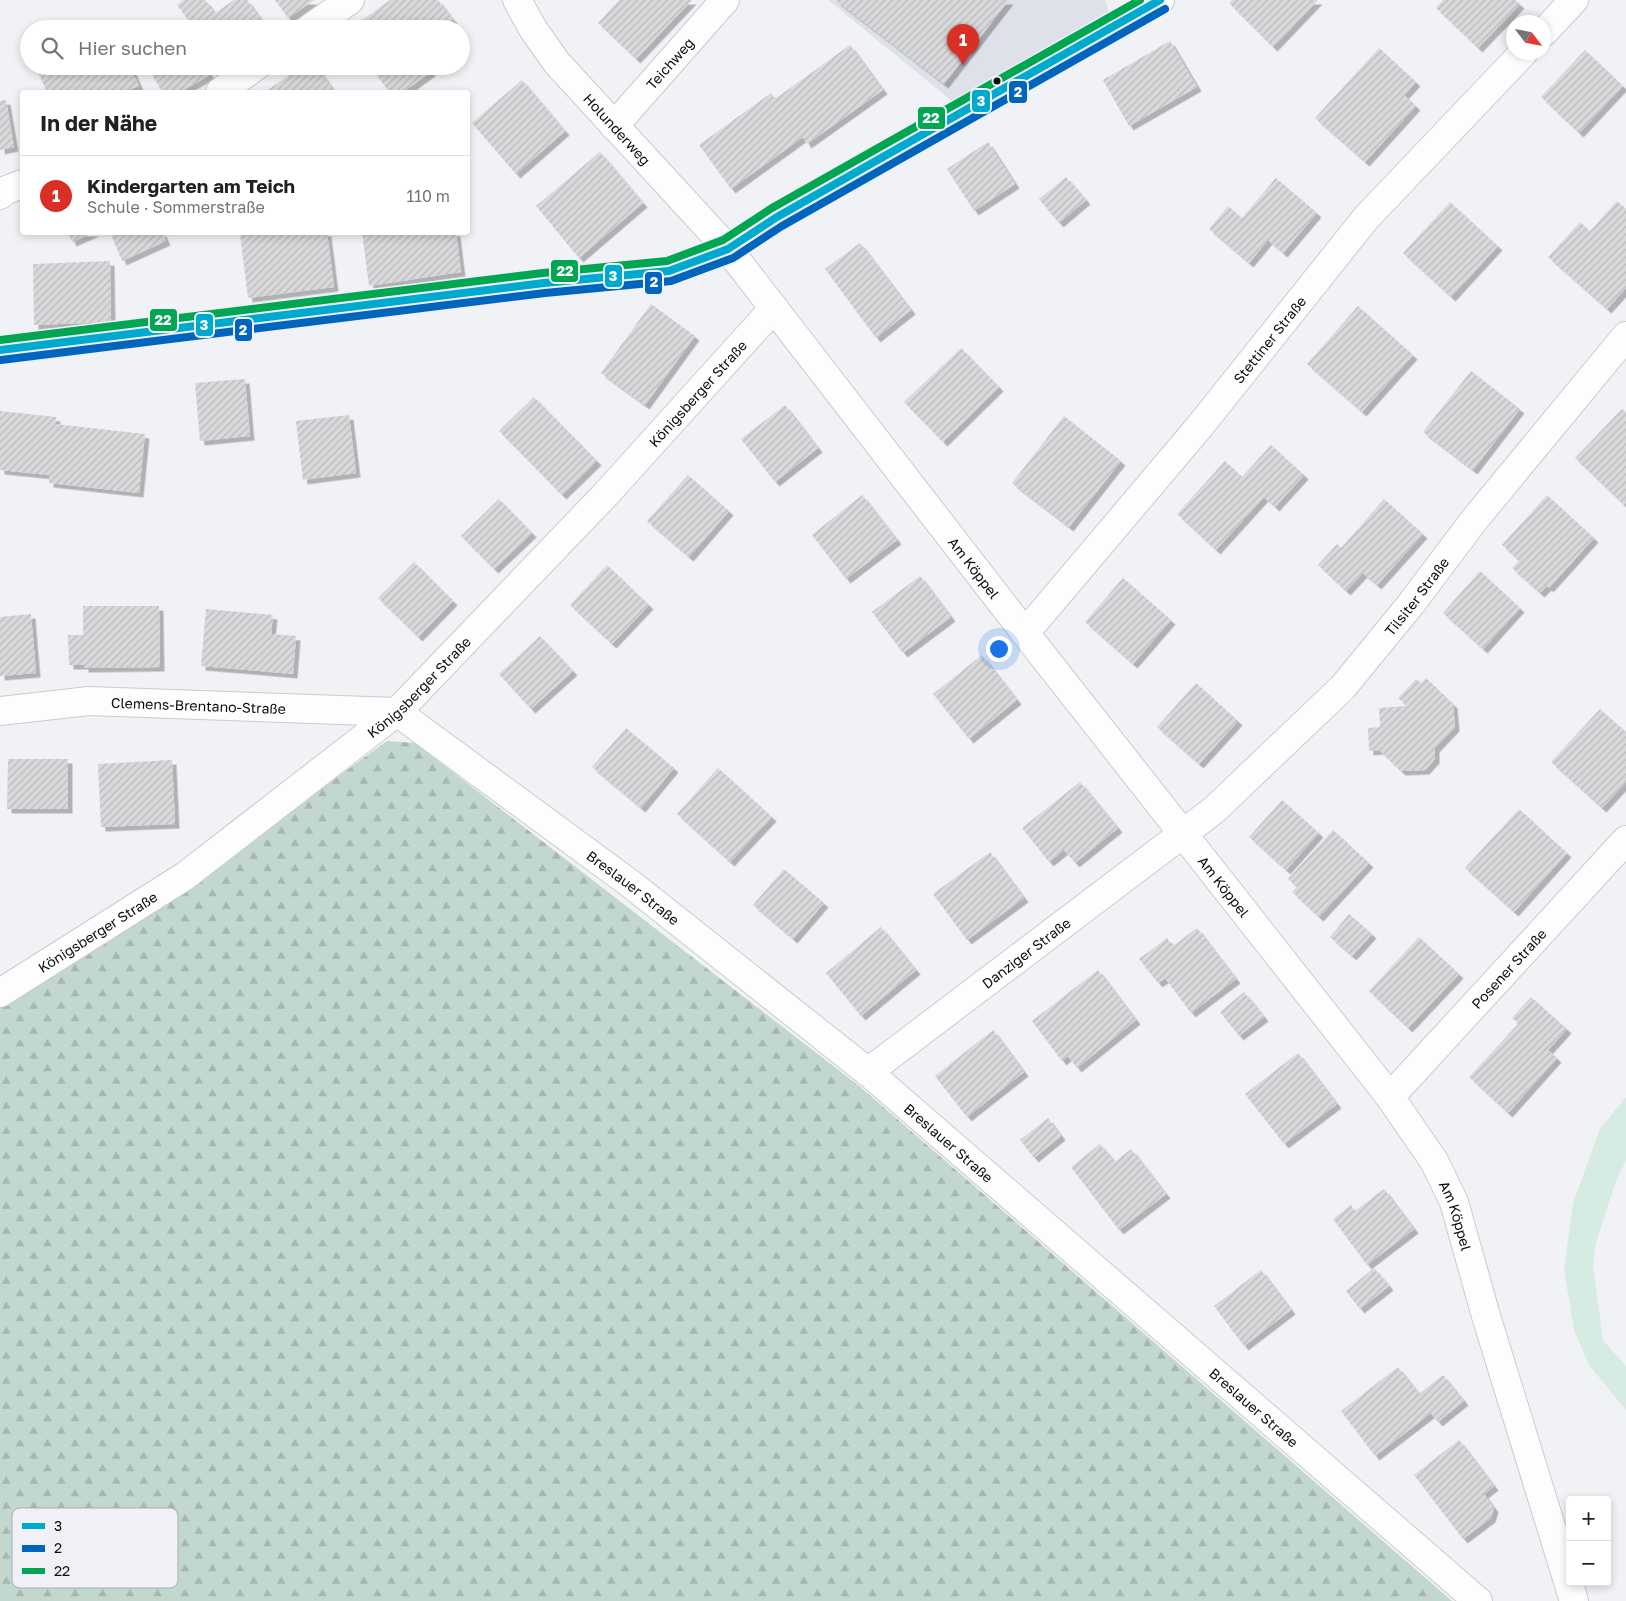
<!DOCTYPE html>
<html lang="de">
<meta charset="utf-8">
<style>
:root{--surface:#fff;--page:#f2f2f2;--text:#202124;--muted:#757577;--line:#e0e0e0;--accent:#d93025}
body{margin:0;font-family:"Golos Text",sans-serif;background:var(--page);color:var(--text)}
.controls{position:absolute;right:15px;bottom:15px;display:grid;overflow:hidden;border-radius:5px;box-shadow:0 2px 8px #0003}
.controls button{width:45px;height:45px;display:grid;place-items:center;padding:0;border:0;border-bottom:1px solid var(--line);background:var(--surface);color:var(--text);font:25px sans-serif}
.compass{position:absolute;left:1506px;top:15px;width:45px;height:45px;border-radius:50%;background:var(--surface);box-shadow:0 2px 8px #0003;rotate:122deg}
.you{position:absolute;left:998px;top:648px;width:18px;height:18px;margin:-12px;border:4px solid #fff;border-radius:50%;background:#1a73e8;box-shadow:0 0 0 8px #1a73e833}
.badge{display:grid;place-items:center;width:32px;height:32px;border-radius:50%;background:var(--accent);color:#fff;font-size:16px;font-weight:700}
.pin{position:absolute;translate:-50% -41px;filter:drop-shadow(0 1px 2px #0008)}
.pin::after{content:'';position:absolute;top:26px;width:18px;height:15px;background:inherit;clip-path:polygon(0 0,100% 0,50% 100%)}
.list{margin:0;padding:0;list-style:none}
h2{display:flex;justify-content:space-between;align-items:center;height:65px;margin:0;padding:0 20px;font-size:21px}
h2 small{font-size:16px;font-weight:400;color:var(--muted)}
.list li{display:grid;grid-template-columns:32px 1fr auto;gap:15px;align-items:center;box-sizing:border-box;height:80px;padding:0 20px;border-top:1px solid var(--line)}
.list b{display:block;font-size:19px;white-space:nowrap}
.list p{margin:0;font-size:16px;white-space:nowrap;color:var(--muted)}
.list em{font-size:16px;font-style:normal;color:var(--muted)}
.icon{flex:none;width:28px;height:28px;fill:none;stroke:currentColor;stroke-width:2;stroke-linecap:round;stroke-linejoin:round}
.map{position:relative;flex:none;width:1626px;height:1601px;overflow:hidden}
.search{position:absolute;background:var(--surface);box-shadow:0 2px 8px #0003;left:20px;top:20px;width:450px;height:55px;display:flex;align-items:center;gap:12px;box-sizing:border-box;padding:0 18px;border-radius:28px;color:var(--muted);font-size:19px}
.panel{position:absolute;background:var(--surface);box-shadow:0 2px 8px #0003;left:20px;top:90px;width:450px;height:145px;border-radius:5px}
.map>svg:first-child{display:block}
.built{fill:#dfe1ea}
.grass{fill:#d6ebe2}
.forest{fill:url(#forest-firs)}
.building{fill:url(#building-hatch);filter:url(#shadow)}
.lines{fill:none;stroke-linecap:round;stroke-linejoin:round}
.minor-casing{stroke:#cacbcd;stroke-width:30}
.minor{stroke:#fdfdfe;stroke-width:28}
.bus-1-casing{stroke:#eff1f7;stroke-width:11}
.bus-2-casing{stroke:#eff1f7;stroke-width:11}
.bus-3-casing{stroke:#eff1f7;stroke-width:11}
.bus-1{stroke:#00a9ce;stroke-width:8}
.bus-2{stroke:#0065bd;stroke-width:8}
.bus-3{stroke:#00a651;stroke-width:8}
.bus-dot{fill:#0c0d0f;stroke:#eff1f7;stroke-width:2}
.labels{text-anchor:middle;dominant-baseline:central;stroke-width:4;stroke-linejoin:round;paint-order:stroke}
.street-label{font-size:14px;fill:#0c0d0f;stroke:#eff1f7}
.key{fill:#eff1f7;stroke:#abadb1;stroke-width:1}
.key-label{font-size:14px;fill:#0c0d0f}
.line-badge{stroke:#eff1f7;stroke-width:2}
.badge-label{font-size:14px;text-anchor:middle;font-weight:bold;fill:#fff}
</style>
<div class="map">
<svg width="1626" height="1601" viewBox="0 0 1626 1601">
<defs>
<pattern id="forest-firs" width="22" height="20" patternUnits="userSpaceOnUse" patternTransform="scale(1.25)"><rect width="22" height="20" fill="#c2d7ce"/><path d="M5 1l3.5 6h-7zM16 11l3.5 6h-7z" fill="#a6b7b0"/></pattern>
<pattern id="building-hatch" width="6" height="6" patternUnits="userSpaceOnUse" patternTransform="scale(1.25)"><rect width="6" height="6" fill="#d9d8da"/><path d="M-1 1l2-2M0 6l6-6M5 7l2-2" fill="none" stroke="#b9b8ba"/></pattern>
<filter id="shadow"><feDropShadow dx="4.5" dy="4.5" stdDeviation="0" flood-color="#0004"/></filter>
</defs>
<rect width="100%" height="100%" fill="#f1f2f5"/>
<polygon class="built" points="828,0 1105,0 1110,14 952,101"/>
<polygon class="grass" points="1626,1097 1626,1161 1617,1178 1606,1211 1596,1243 1593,1266 1603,1340 1626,1366 1626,1410 1589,1365 1574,1330 1564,1270 1573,1203 1600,1129"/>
<polygon class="forest" points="387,741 415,743 858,1085 1452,1601 0,1601 0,1008 189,885"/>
<g class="building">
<polygon points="183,0 205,0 215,13 234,0 247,0 268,29 206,29 202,23 195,29 177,5"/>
<polygon points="275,0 314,0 288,18"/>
<polygon points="390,0 438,0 453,20 440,29 350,29"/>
<polygon points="619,0 692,0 636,59 598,23"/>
<polygon points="835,0 1009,0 944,84"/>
<polygon points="1232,0 1318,0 1273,47 1229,3"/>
<polygon points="1443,0 1515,0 1520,4 1478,48 1436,8"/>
<polygon points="178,20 183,29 162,29"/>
<polygon points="1170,41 1197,87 1129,126 1103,80"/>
<polygon points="850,45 883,90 807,144 803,137 731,189 699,145 771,93 775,99"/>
<polygon points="1379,48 1416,82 1404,95 1416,106 1365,162 1315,118"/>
<polygon points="1585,50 1623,86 1579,133 1541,97"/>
<polygon points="40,66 130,66 139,86 129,90 131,92 47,92 36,68"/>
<polygon points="147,66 205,66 210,75 180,92 162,92"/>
<polygon points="302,66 316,66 335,92 265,92"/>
<polygon points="370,66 427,66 431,72 403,92 389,92"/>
<polygon points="522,80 565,131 516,174 472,123"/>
<polygon points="6,100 14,147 0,150 0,101"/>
<polygon points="988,142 1015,184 974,211 947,169"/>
<polygon points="600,152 643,203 579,258 536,206"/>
<polygon points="1066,177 1086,200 1059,223 1039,199"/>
<polygon points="1276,178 1317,213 1283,253 1268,240 1249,263 1209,229 1228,206 1242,218"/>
<polygon points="1617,201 1626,209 1626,288 1607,309 1548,257 1580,222 1590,231"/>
<polygon points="1450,202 1498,246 1451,297 1403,253"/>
<polygon points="68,232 95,232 72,242"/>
<polygon points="110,232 162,232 166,241 122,261"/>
<polygon points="254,232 327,232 334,287 248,298 240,234"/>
<polygon points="362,232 456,232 461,272 369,286"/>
<polygon points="860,243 911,310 876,338 825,269"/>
<polygon points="110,261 111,322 34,325 33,264"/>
<polygon points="651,304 695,336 645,405 601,373"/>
<polygon points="1358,306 1413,355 1362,412 1307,364"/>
<polygon points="961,348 999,387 943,442 904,402"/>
<polygon points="1471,371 1520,409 1473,470 1423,432"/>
<polygon points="245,379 250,436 200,441 195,383"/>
<polygon points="534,397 597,461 562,495 499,431"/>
<polygon points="785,405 818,448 775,482 741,439"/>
<polygon points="1622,409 1626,412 1626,503 1624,505 1575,458"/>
<polygon points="0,411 56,417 55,424 145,434 139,493 49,483 49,475 0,470"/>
<polygon points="349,415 356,473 303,480 296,421"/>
<polygon points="1064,416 1121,461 1069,527 1012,483"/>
<polygon points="1271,445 1304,475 1275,507 1264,497 1216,550 1177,514 1225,461 1242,477"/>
<polygon points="688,475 729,511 689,557 647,521"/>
<polygon points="862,495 897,540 846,579 812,535"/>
<polygon points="1547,495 1594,538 1549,588 1547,586 1540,593 1512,568 1519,561 1502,545"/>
<polygon points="499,499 532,533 494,569 461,536"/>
<polygon points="1384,499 1423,534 1377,585 1363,573 1346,591 1318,565 1337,544 1341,548"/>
<polygon points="414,562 453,601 418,637 378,598"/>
<polygon points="607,565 649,605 612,644 570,605"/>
<polygon points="1480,571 1520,608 1483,649 1443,613"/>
<polygon points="920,576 951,617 903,653 872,612"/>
<polygon points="1123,578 1171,620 1133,664 1085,622"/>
<polygon points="83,606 159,606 160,667 84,668 84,665 69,665 68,635 83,635"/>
<polygon points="206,609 273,615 271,634 296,636 293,674 201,666"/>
<polygon points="31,614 36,673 0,676 0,617"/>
<polygon points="540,636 573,671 531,709 499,674"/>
<polygon points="982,655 1017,700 969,739 933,694"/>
<polygon points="1426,678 1453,704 1455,727 1435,748 1435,759 1425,770 1401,771 1379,750 1369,751 1368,728 1380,727 1379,708 1407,706 1398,698 1416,679 1421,683"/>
<polygon points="1196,683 1238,721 1199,764 1157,727"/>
<polygon points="1600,709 1626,732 1626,782 1602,808 1551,762"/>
<polygon points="626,728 674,768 641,808 592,767"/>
<polygon points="8,759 68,759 68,809 7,809"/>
<polygon points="172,760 175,824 101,827 98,764"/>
<polygon points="718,768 772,817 730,862 677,814"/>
<polygon points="1080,782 1118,828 1075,863 1064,850 1049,862 1022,828"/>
<polygon points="1282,800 1319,833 1286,870 1249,837"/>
<polygon points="1519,809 1567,853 1514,912 1465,868"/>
<polygon points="1333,830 1369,863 1319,917 1292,892 1297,887 1288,879"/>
<polygon points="990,852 1024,898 967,940 933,894"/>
<polygon points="784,869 824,903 793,939 753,905"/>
<polygon points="1349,914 1372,934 1352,956 1330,937"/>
<polygon points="881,927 916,970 861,1016 826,973"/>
<polygon points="1197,928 1236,979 1191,1013 1165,978 1158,983 1139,959 1167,938 1173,946"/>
<polygon points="1419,937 1459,974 1408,1028 1369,991"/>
<polygon points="1098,970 1136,1020 1077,1068 1068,1056 1062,1061 1032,1021"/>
<polygon points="1244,992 1264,1017 1239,1036 1220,1012"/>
<polygon points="1531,997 1567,1029 1548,1050 1557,1058 1508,1113 1469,1077 1519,1023 1512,1018"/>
<polygon points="993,1030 1024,1072 967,1117 935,1076"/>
<polygon points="1298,1053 1337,1104 1284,1144 1245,1094"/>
<polygon points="1048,1118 1061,1136 1034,1158 1020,1140"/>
<polygon points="1100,1144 1115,1162 1131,1149 1166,1194 1119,1230 1071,1167"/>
<polygon points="1384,1189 1414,1229 1367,1265 1333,1219 1351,1205 1355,1211"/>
<polygon points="1374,1268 1389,1286 1360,1309 1346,1291"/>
<polygon points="1261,1270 1291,1310 1244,1346 1214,1306"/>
<polygon points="1398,1367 1419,1394 1443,1375 1464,1401 1438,1422 1431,1413 1375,1456 1341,1411"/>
<polygon points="1459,1440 1494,1486 1484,1494 1494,1508 1491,1518 1463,1539 1414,1475"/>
</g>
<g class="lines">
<defs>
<g id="minor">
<path id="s1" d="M 517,0 L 533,29 L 557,63 L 728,249 L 1025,633 L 1390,1097 L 1434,1161 L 1454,1202 L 1486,1316 L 1574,1601"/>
<polyline points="309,29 350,0"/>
<polyline points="1544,32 1574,0"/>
<polyline points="220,92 256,66"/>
<path id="s2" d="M 614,126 L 725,0"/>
<polyline points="0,195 4,191 22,184"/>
<polyline points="0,350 544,283 669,271 728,249 777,217 1160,0"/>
<path id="s3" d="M 1025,633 L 1200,426 L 1366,218 L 1524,52"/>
<path id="s4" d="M 0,711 L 89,701 L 397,712 L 632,885 L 868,1072 L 1478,1601"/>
<path id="s5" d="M 0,993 L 185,876 L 397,712 L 606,494 L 774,308"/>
<path id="s6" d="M 868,1072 L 1214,810 L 1343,687 L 1411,604 L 1475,519 L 1626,336"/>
<path id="s7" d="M 1390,1097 L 1626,840"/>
</g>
</defs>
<use href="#minor" class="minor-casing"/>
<use href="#minor" class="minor"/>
<defs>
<polyline id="bus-1" points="0,350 544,283 669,271 728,249 777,217 1160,0"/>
<polyline id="bus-2" points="1,360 545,293 671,281 733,258 782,226 1165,9"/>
<polyline id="bus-3" points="0,340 543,273 667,261 723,240 772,208 1140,0"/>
</defs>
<use href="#bus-1" class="bus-1-casing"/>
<use href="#bus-2" class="bus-2-casing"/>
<use href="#bus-3" class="bus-3-casing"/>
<use href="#bus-1" class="bus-1"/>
<use href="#bus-2" class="bus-2"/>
<use href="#bus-3" class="bus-3"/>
</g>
<circle class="bus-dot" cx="997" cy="81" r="4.5"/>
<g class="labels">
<g class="street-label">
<text stroke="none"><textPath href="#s2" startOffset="84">Teichweg</textPath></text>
<text stroke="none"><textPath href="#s1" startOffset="164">Holunderweg</textPath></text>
<text stroke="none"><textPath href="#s3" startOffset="382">Stettiner Straße</textPath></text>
<text stroke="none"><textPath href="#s5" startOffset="925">Königsberger Straße</textPath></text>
<text stroke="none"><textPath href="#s1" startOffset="730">Am Köppel</textPath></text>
<text stroke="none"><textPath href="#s6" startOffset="729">Tilsiter Straße</textPath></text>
<text stroke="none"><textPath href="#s5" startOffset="520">Königsberger Straße</textPath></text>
<text stroke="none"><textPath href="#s4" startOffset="199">Clemens-Brentano-Straße</textPath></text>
<text stroke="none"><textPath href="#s1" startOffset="1135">Am Köppel</textPath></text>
<text stroke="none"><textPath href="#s4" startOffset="692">Breslauer Straße</textPath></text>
<text stroke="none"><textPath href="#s5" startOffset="115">Königsberger Straße</textPath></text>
<text stroke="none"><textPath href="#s6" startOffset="198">Danziger Straße</textPath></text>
<text stroke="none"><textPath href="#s7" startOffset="175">Posener Straße</textPath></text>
<text stroke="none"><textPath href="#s4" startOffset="1098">Breslauer Straße</textPath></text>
<text stroke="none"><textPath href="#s1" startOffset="1540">Am Köppel</textPath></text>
<text stroke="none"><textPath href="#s4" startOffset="1502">Breslauer Straße</textPath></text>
</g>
</g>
<rect x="12" y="1508" width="166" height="80" rx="8" class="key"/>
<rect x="22" y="1523" width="23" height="6" fill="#00a9ce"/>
<rect x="22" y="1545" width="23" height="7" fill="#0065bd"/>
<rect x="22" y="1568" width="23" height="6" fill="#00a651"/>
<g class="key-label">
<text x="54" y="1531">3</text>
<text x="54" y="1553">2</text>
<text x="54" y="1576">22</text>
</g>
<g class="line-badge">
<rect x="1008" y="80" width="20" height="24" rx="5" fill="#0065bd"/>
<rect x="971" y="89" width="20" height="24" rx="5" fill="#00a9ce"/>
<rect x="917" y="106" width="29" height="24" rx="5" fill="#00a651"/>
<rect x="550" y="259" width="29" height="24" rx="5" fill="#00a651"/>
<rect x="604" y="264" width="19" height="24" rx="5" fill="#00a9ce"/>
<rect x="644" y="271" width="19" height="24" rx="5" fill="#0065bd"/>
<rect x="149" y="308" width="29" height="24" rx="5" fill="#00a651"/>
<rect x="195" y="313" width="19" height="24" rx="5" fill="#00a9ce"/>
<rect x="234" y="318" width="19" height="24" rx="5" fill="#0065bd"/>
</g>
<g class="badge-label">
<text x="1018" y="97">2</text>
<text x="981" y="106">3</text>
<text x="931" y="123">22</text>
<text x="565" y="276">22</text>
<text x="613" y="281">3</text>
<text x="654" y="287">2</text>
<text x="163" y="325">22</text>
<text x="204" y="330">3</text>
<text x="243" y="335">2</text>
</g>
</svg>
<div class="controls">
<button>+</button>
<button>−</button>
</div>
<svg class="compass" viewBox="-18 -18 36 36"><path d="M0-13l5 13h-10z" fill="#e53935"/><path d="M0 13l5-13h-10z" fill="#757577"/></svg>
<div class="you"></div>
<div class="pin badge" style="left:963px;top:65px">1</div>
<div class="search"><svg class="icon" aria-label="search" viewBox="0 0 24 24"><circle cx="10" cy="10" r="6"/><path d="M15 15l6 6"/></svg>Hier suchen</div>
<section class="panel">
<h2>In der Nähe<small></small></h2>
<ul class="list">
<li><span class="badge">1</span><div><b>Kindergarten am Teich</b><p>Schule · Sommerstraße</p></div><em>110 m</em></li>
</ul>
</section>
</div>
